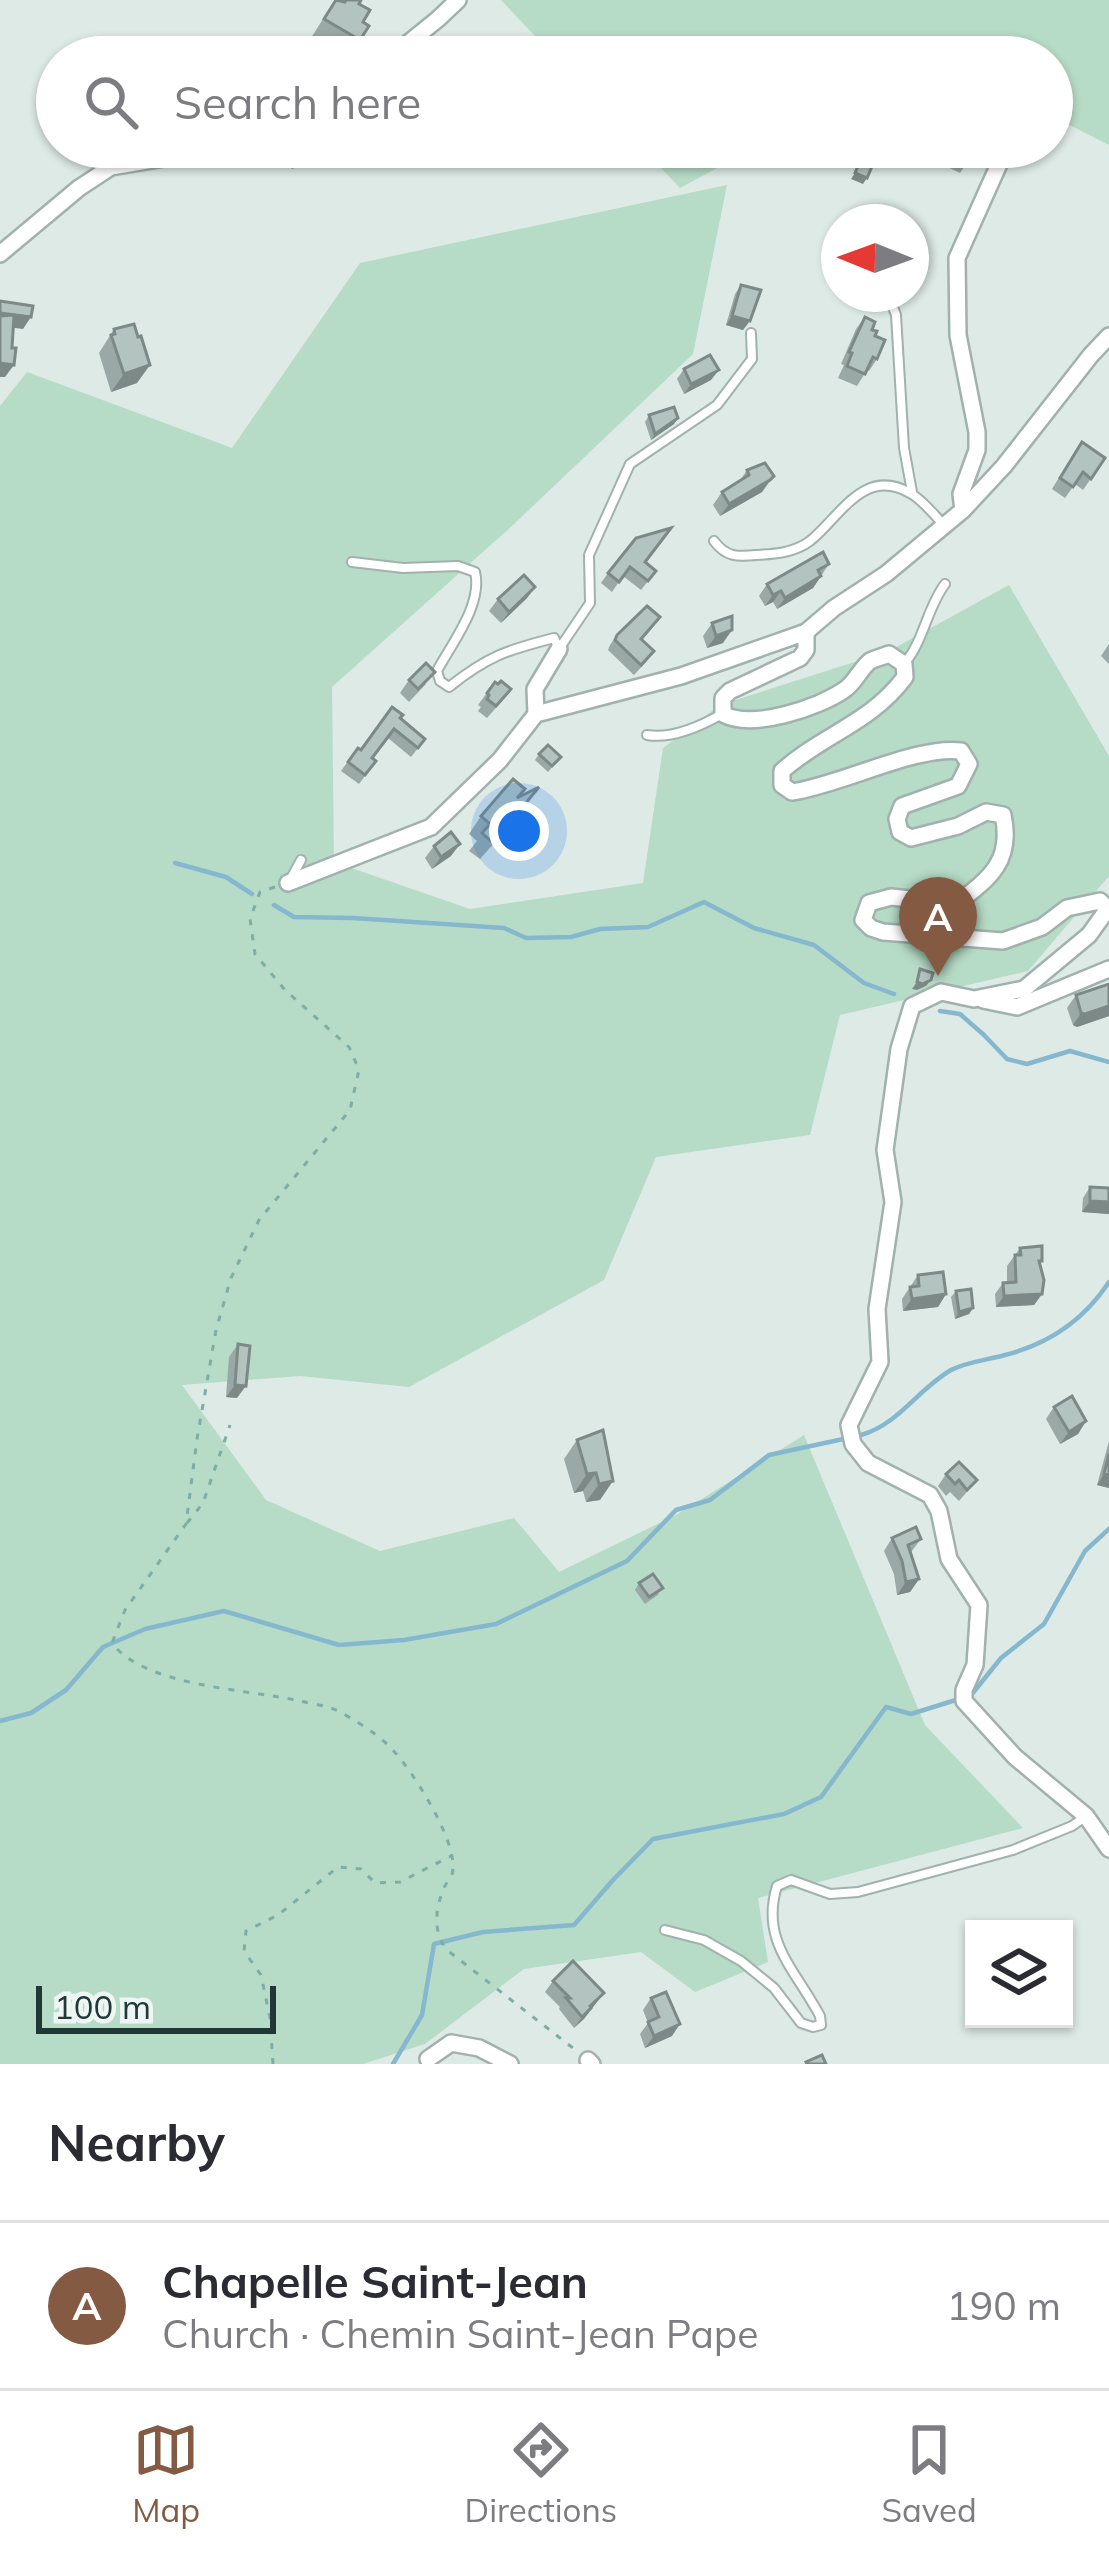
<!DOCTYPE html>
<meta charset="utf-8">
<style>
:root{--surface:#fff;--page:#f2f2f3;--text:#2b2b33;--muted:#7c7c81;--line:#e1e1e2;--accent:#845b42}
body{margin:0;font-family:Mulish,sans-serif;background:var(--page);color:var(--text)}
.controls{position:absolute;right:36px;bottom:36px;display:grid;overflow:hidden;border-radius:0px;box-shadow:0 3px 9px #0004}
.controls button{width:108px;height:108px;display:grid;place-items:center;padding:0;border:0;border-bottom:3px solid var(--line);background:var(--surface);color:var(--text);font:60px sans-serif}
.compass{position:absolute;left:821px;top:204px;width:108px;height:108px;border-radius:50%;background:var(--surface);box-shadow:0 3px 9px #0004;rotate:271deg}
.scale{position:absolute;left:36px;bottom:30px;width:240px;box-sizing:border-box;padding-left:12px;border:6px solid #203936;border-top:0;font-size:33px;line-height:42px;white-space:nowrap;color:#203936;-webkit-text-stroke:9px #eef6f4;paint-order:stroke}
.you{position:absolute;left:519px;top:831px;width:42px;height:42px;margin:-30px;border:9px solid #fff;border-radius:50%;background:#1a73e8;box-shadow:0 0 0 18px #1a73e833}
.badge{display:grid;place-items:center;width:78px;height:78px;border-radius:50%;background:var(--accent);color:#fff;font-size:39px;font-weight:700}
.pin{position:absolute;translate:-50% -99px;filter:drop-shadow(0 3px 6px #0008)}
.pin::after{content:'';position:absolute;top:63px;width:42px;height:36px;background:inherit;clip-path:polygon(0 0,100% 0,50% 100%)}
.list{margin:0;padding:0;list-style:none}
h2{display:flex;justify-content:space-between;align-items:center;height:156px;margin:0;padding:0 48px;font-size:51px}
h2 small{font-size:39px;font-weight:400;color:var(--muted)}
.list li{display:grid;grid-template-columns:78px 1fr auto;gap:36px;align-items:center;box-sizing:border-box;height:168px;padding:0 48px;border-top:3px solid var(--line)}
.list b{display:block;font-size:45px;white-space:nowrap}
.list p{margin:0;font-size:39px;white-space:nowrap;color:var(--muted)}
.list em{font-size:39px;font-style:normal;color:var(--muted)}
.icon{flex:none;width:66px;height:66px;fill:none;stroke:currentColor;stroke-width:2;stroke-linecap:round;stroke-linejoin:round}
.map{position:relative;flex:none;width:1109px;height:2064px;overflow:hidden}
.search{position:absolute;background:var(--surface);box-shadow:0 3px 9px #0004;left:36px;right:36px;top:36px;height:132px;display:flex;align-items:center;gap:30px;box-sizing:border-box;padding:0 42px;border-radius:66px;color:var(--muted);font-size:45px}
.sheet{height:324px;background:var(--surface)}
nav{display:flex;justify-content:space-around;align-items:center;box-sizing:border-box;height:168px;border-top:3px solid var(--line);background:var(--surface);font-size:33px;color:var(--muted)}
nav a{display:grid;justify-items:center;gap:6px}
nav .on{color:var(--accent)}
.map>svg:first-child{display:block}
.green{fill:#b6dbc6}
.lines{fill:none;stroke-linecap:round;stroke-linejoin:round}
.stream{stroke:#85b7cf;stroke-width:4.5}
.lane-casing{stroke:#a1b1ae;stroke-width:12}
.street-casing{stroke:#a1b1ae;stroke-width:20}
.path{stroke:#7eada6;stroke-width:3;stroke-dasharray:6 9;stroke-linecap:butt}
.lane{stroke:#fff;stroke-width:8}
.street{stroke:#fff;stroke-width:15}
.wall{fill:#9aa9a5}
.shaded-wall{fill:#7d8986}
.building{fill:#b3c4c0;stroke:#7d8986;stroke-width:3}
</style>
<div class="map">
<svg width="1109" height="2064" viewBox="0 0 1109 2064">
<rect width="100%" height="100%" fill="#deeae6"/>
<g class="green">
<polygon points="501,0 1109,0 1109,145 1052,116 1052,57 555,57"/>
<polygon points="641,147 756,147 680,188"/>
<polygon points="727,185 693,354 513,525 332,687 334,862 470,909 643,883 663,748 720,705 889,651 1009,585 1109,756 1109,876 1028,971 840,1015 810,1135 656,1157 604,1280 409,1387 300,1376 182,1385 266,1500 380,1551 514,1518 559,1572 676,1515 804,1435 925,1725 1023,1828 758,1898 768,1962 695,1992 641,1952 524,1969 425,2044 363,2064 0,2064 0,406 27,372 232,448 360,263"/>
</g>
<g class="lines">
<g class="stream">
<polyline points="175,863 226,877 252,894"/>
<polyline points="274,905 294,917 353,918 504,928 526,938 571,937 600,929 648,927 704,902 754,928 814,945 864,983 894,994"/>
<polyline points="940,1011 960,1014 984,1035 1007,1059 1027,1064 1070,1051 1109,1062"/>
<path d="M 861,1435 C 899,1424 917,1390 951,1370 C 966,1362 987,1360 1005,1355 C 1049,1344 1084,1320 1109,1282"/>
<polyline points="972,1694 1001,1658 1044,1624 1085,1551 1109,1529"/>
<polyline points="0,1721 31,1713 66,1690 103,1647 145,1629 224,1611 339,1645 404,1640 496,1624 627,1561 676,1510 710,1500 769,1455 848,1438"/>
<polyline points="393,2064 422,2015 434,1944 483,1932 574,1925 613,1880 653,1839 784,1814 821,1797 886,1707 911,1714 959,1699"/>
</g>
<defs>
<g id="lane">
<polyline points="895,222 897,216"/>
<polyline points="888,294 896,315 904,448 912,492"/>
<path d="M 714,541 C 726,557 737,557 756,555 C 774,554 794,553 810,541 C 840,517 864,466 910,493 C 923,500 934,515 944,525"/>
<path d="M 352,562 L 403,568 L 458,566 L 475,572 C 483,604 452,643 437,671 L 440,681 L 449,687 C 488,656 507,650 554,638 L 559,649 L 590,603 L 589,555 L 630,464 L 717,405 L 752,359 L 751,333"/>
<path d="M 905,663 C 924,640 927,608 945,584"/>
<path d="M 647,735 C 671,739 701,726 722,714"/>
<polyline points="289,882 301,860"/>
<path d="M 665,1930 L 704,1940 L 741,1961 L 774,1988 L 801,2023 L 813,2027 L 821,2025 L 820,2016 C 795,1969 760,1941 777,1886 L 791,1880 L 830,1894 L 858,1892 L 1013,1850 L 1072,1826 L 1085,1817"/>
</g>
<g id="street">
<polyline points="391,57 438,19 458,0"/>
<polyline points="0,254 79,188 111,167 200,152 216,147"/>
<polyline points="963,510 961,494 977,450 977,432 958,335 957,258 1004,153 1010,147"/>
<polyline points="806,632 834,608 886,574 963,510 1004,466 1091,355 1109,336"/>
<polyline points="536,714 535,689 559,649"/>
<path d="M 288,883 L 431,827 L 500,760 L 536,714 L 681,676 L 806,632 L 806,650 L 800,658 L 730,691 L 723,698 L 723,714 C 752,730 818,708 844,690 C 855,683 860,669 870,661 C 876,658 882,657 889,654 L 904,664 L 905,677 C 871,723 822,735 782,771 L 782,785 L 792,792 C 841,785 917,745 961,751 L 969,764 L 958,786 L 902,806 L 897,819 L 900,832 L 911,838 L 958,826 L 986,812 L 1003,815 C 1013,861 990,878 956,904 L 891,897 L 869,903 L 863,920 L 871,928 L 883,932 L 1003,941 L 1042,927 L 1067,908 L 1100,901 L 1107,908"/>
<polyline points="1109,907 1089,935 1024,989 974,999 941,992 912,1006 899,1049 885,1150 893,1202 877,1309 880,1362 849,1425 853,1444 868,1463 930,1495 939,1511 949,1559 979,1605 975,1665 964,1690 964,1701 1015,1757 1086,1816 1109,1849"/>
<polyline points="983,1000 1017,1007 1109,969"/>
<polyline points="428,2059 451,2043 479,2048 510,2064"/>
<polyline points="588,2060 592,2064"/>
</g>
</defs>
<use href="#lane" class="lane-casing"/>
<use href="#street" class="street-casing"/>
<g class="path">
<path d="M 275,887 L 260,892 L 250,919 L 255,954 L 285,990 L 349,1047 L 359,1070 L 350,1110 L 259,1220 L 231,1278 L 216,1330 L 197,1439 L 186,1524 L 125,1610 L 112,1643 C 145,1687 247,1689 300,1701 C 311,1704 325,1705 336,1710 C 352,1718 376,1733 389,1746 C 410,1766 461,1845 452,1874 C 450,1880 445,1884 443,1890 C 435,1911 433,1932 447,1950 L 578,2052"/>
<polyline points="187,1523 203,1503 230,1425"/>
<polyline points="273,2064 270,2018 261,1975 244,1951 246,1931 278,1915 338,1867 361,1869 375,1883 400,1882 451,1856"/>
</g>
<use href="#lane" class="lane"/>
<use href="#street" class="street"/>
</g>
<g class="wall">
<polygon points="335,0 361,0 359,4 363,22 369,26 348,57 344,57 311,38"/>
<polygon points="263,147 317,147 310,158 292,169 285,158 268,168 259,153"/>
<polygon points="946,147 985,147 980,155 974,152 960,173 939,163"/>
<polygon points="839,237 839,279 824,273"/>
<polygon points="741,285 743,330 726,325 735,294"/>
<polygon points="865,317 875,336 877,359 869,371 867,370 857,386 838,378 844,365 841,364 856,329"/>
<polygon points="114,329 137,383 111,392 99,353"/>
<polygon points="684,369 711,380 684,394 677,379"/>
<polygon points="649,415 674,424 651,440 645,422"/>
<polygon points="1074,453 1105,458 1083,490 1075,484 1065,498 1052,489"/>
<polygon points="747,470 774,476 762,492 720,516 713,505 722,492 739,482"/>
<polygon points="645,562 656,571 641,590 623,576 612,592 601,583 608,573"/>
<polygon points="829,564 813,588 777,609 773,602 765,606 759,596 767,584"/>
<polygon points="535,587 527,598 501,623 489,611 498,599"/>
<polygon points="712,623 723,643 707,648 703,636"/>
<polygon points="653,627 642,640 647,661 634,675 608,650 610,645 617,635"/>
<polygon points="1109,644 1109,664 1101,656"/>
<polygon points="409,680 426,684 409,702 400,693"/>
<polygon points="495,682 502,701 487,718 478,711 481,707 478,705"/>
<polygon points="400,718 425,739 411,757 388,738 372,758 376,761 359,784 341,771 358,748 361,750"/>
<polygon points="539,754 561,757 548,772 535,760"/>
<polygon points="521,796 521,811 524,813 502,843 497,840 480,859 469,851 477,841 469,834 481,816"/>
<polygon points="434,846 451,856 432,869 425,858"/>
<polygon points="1109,984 1109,1016 1077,1027 1073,1025 1067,1008 1076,995"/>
<polygon points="1090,1187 1109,1188 1109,1214 1082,1212 1083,1198"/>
<polygon points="1020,1248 1040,1264 1042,1294 1034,1305 996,1307 995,1294 1003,1283 1007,1283 1007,1266"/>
<polygon points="918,1275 946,1294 938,1307 903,1311 902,1299"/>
<polygon points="956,1291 973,1308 969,1314 955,1319 951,1297"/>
<polygon points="238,1344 237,1398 226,1397 229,1357"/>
<polygon points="1054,1407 1086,1421 1078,1434 1060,1444 1046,1419"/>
<polygon points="603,1430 600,1500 586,1502 583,1491 574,1493 564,1459 577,1440"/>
<polygon points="1109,1441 1109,1488 1097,1485"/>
<polygon points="946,1474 977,1480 959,1501 950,1492 946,1496 938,1486"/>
<polygon points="892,1538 921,1539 911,1552 919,1579 910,1592 897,1595 894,1574 884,1551"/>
<polygon points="639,1583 659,1594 645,1604 635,1590"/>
<polygon points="553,1981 604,1993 574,2028 559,2009 560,2007 545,1992"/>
<polygon points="651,1998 672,2036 645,2048 640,2034 648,2023 643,2010"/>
</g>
<g class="shaded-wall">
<polygon points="292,147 285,158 268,168 276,157"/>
<polygon points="317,147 310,158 292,169 299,158"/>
<polygon points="855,173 867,178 863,184 851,179"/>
<polygon points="836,256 839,257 839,279 824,273"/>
<polygon points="0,313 31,317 23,329 0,326"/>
<polygon points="732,316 750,321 743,330 726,325"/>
<polygon points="0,363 14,365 5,377 0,377"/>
<polygon points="150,365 137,383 111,392 124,374"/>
<polygon points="719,370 711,380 684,394 691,384"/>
<polygon points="678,418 674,424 651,440 655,434"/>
<polygon points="770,480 762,492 720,516 729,504"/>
<polygon points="821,576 813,588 777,609 785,598"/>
<polygon points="535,587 527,598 501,623 509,612"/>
<polygon points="781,591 773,602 765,606 773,595"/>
<polygon points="732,630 723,643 707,648 716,636"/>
<polygon points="460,844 451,856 432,869 441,857"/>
<polygon points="931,980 926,986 917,990 912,989 917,982"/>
<polygon points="1109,1006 1109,1016 1077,1027 1073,1025 1081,1013"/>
<polygon points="1090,1201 1109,1202 1109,1214 1082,1212"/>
<polygon points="946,1294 938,1307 903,1311 912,1299"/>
<polygon points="1042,1294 1034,1305 996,1307 1004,1296"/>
<polygon points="973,1308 969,1314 955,1319 959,1312"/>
<polygon points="235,1385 246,1386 237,1398 226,1397"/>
<polygon points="1086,1421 1078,1434 1060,1444 1069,1432"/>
<polygon points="596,1473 583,1491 574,1493 587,1474"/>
<polygon points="1104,1474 1109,1475 1109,1488 1097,1485"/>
<polygon points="613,1481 600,1500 586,1502 599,1484"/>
<polygon points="919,1579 910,1592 897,1595 906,1582"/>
<polygon points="604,1993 584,2019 574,2028 590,2006"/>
<polygon points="680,2024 672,2036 645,2048 654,2036"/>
</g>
<g class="building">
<polygon points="336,0 345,2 346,0 361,0 359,4 370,10 363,22 369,26 360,40 324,19"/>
<polygon points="270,147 292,147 276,157"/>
<polygon points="293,147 316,147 299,158"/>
<polygon points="950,147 975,147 971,156"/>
<polygon points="861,159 873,164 867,178 855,173"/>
<polygon points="741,285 761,290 750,321 732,316"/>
<polygon points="0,301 33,306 31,317 0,313"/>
<polygon points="14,315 12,348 16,348 14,365 0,363 0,316"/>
<polygon points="865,317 875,322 872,330 877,331 875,336 885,340 877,359 873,357 865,374 847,366 852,353 849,352"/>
<polygon points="134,324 138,337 141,336 150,365 124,374 111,335 115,334 114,329"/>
<polygon points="710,355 719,370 691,384 684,369"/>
<polygon points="674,407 678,418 655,434 649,415"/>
<polygon points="1082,442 1105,458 1091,479 1083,472 1073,487 1060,478"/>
<polygon points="765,463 774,476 770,480 729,504 722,492 749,475 747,470"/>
<polygon points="671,528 645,562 656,571 648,581 630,567 619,582 608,573 636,538"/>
<polygon points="823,552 829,564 818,570 821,576 785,598 781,591 773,595 767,584"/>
<polygon points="524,575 535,587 509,612 498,599"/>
<polygon points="647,606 660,617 641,639 654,651 641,665 615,640 617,635"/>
<polygon points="732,616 732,630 716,636 712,623"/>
<polygon points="426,663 435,672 418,689 409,680"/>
<polygon points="501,681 511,689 496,706 487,699 489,695 487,693 495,682 498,684"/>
<polygon points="392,707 403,715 400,718 425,739 418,748 394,729 372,758 376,761 365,775 348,762 358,748 361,750"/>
<polygon points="548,745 561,757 552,766 539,754"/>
<polygon points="513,779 525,789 517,798 539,787 520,810 524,813 514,826 509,822 492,842 482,833 490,824 481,816"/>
<polygon points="451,832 460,844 441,857 434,846"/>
<polygon points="920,969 933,973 931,980 922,984 917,982"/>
<polygon points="1109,984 1109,1006 1085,1014 1081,1013 1076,995"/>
<polygon points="1090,1187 1109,1188 1109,1202 1090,1201"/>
<polygon points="1042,1246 1042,1261 1039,1261 1044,1280 1042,1294 1004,1296 1003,1283 1016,1282 1015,1255 1021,1255 1020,1248"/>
<polygon points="943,1272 946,1294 912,1299 910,1287 919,1286 918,1275"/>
<polygon points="971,1289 973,1308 959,1312 956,1291"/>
<polygon points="238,1344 250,1346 246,1386 235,1385"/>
<polygon points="1072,1396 1086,1421 1069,1432 1054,1407"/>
<polygon points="603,1430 613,1481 599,1484 596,1473 587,1474 577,1440"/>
<polygon points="1109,1454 1109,1475 1104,1474"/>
<polygon points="959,1462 977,1480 967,1490 959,1480 955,1484 946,1474"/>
<polygon points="916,1527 921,1539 908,1545 919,1579 906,1582 902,1561 892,1538"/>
<polygon points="653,1574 663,1588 649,1597 639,1583"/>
<polygon points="573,1961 604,1993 590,2006 591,2008 582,2017 566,1998 570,1998 553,1981"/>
<polygon points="666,1992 680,2024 654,2036 648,2022 659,2017 651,1998"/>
<polygon points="822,2055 826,2064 807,2064 806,2062"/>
</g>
</svg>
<div class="controls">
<button><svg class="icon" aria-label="layers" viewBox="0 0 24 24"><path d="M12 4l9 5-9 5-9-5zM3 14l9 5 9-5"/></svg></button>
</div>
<svg class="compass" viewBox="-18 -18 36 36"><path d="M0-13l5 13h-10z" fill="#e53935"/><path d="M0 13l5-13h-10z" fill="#7c7c81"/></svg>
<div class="scale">100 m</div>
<div class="you"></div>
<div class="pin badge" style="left:938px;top:976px">A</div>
<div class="search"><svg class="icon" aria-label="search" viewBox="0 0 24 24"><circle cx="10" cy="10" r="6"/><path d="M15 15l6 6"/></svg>Search here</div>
</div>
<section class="sheet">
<h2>Nearby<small></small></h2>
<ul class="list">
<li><span class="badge">A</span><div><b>Chapelle Saint-Jean</b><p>Church · Chemin Saint-Jean Pape</p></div><em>190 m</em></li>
</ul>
</section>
<nav>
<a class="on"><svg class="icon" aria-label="map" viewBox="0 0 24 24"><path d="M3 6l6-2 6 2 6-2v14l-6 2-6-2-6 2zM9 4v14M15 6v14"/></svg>Map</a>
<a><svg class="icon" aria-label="directions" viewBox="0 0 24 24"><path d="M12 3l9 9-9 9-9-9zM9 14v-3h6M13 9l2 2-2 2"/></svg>Directions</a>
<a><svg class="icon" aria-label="saved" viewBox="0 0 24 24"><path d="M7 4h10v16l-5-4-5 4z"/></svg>Saved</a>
</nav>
